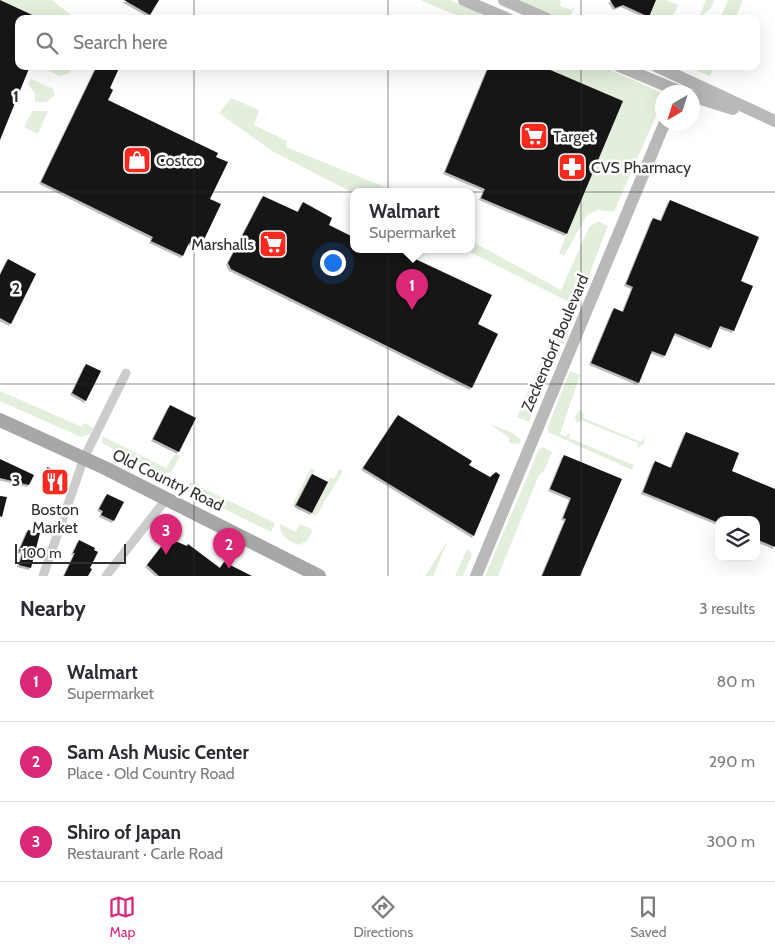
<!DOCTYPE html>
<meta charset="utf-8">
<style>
:root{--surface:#fff;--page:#f7f7f7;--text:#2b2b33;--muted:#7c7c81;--line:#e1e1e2;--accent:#db2777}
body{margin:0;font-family:Cabin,sans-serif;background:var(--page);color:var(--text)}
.controls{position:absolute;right:15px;bottom:15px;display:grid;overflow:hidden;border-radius:10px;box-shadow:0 5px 20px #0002}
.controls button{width:45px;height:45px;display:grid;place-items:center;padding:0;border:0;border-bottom:1px solid var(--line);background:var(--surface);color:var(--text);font:25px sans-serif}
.compass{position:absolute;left:655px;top:85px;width:45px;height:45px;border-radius:50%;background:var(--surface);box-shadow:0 5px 20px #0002;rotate:219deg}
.scale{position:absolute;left:15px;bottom:12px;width:111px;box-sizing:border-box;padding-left:5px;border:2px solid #2f2f2f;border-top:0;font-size:14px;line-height:18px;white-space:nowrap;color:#2f2f2f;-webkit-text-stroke:4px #fff;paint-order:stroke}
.you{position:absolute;left:332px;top:262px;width:18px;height:18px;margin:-12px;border:4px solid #fff;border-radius:50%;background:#1a73e8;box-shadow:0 0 0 8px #1a73e833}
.badge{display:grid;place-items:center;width:32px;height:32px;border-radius:50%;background:var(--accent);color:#fff;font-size:16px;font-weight:700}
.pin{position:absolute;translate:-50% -41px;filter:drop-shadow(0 1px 2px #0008)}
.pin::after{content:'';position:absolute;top:26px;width:18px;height:15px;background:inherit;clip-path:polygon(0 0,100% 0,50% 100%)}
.popup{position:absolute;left:350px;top:188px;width:125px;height:65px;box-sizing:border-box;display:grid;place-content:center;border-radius:10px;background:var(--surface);filter:drop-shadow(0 1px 4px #0005);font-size:16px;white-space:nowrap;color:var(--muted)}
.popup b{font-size:19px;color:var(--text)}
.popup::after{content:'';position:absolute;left:50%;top:100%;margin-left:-10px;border:10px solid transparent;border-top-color:var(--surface)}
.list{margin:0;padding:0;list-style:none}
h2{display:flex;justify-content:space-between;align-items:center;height:65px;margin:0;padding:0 20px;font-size:21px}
h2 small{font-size:16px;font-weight:400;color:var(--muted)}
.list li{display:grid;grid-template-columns:32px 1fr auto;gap:15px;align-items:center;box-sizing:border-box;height:80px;padding:0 20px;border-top:1px solid var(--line)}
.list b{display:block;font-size:19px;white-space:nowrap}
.list p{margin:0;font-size:16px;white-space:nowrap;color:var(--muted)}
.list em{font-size:16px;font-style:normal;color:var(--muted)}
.icon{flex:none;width:28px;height:28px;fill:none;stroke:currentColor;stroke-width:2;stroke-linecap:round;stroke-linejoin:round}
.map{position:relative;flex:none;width:775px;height:576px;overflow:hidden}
.search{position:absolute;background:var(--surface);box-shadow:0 5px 20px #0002;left:15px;right:15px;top:15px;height:55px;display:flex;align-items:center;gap:12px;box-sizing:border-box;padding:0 18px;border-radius:10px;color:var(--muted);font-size:19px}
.sheet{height:305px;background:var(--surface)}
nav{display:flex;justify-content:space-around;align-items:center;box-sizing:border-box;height:70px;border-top:1px solid var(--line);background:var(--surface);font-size:14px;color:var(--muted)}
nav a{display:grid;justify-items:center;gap:2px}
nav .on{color:var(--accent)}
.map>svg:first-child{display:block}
.green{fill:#e3eedc}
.building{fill:#161616;filter:url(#shadow)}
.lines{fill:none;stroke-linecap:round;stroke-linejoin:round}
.street{stroke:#ccc;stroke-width:9}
.secondary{stroke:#b9b9b9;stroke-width:12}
.primary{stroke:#a7a7a7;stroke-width:14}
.grid{fill:none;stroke:#2f2f2f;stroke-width:1;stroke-opacity:0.55}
.labels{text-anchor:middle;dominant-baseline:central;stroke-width:5;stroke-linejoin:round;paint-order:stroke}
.poi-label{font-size:16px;fill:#2f2f2f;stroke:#fff;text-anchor:start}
.street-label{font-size:16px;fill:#2f2f2f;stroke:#fff}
.grid-label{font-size:16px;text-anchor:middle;font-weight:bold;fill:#2f2f2f;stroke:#fff;stroke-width:5;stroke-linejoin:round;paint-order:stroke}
</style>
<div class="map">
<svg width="775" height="576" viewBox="0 0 775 576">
<defs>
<filter id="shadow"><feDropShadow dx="-2" dy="2" stdDeviation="0" flood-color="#0004"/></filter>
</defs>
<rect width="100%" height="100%" fill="#fff"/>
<g class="green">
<polygon points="1,0 52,0 76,19 40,19"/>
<polygon points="420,0 450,0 480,12 477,19 465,19"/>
<polygon points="517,0 558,0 561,1 560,6 571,10 575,6 569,18 562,19"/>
<polygon points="656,0 666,0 678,5 672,19 649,19"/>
<polygon points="706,0 714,0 711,8 699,18"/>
<polygon points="728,0 743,0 735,19 720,19"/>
<polygon points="47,66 72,66 69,73 60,76 45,69"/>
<polygon points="541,66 601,66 662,93 662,102 614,212 598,210 587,215 564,256 559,253 623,101"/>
<polygon points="700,66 714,66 710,76 697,71"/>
<polygon points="31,79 53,89 55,95 46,102 35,102 35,93 28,84"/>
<polygon points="231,98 259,110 254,125 287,141 286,147 395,191 353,193 272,151 219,113"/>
<polygon points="32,111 48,111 38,134 24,127"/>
<polygon points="598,221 608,226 577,306 464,249 471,249 471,237 473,242 561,290 589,227"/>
<polygon points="560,318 572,324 529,422 517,417"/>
<polygon points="570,371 580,375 560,434 566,437 568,433 570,434 569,438 634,465 632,470 548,432 548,426"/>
<polygon points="0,391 82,427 84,423 94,428 90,434 81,437 0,401"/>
<polygon points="579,410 584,414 583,418 641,442 645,438 644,444 637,448 638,443 581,420 577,423 575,417"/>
<polygon points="490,424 513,433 521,440 519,444 509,443 509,438"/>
<polygon points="102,436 166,468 175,454 180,456 171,472 162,474 102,443"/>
<polygon points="543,447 552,452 544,471 539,475 498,576 485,576 539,449"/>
<polygon points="311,468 315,470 296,505 302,508 301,510 292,505"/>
<polygon points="339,469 343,471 316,516 308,511 315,508 330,477 334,479"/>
<polygon points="190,482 275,523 271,532 186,490"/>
<path d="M 280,524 L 296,532 L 300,524 L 313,530 L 307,541 L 299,545 C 289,541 279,536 280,524 Z"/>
<polygon points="448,540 433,576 425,576"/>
<polygon points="467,549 472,554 463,576 455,576"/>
</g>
<g class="building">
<polygon points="0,0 41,19 19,19 19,66 30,66 0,140"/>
<polygon points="124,0 159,0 150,15"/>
<polygon points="610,0 656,0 649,17 623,5 615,8"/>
<polygon points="97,66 120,66 110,88 113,90 108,100 218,153 216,157 228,162 210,199 221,204 200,248 189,243 183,256 151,241 153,237 41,182"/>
<polygon points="489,66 541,66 623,101 567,234 481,198 485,189 445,172"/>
<polygon points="263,196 298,212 303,202 332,218 329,225 353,237 353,249 394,249 492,295 478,324 498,334 472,388 231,269 228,263"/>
<polygon points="670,200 759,237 741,281 753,286 734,331 720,326 711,348 675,333 665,356 652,351 639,383 591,363 614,308 623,312 633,287 626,284 653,218 661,221"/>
<polygon points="8,259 36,274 11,324 0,318 0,275"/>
<polygon points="86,364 101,371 86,401 72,393"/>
<polygon points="170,405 196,418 179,452 153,439"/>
<polygon points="398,415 472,461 469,465 490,477 496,472 500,475 474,536 363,468"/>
<polygon points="686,432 739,453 732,471 775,489 775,547 756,539 756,520 719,520 719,523 643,492 655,461 671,468"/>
<polygon points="564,455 622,479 580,576 542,576 566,519 563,518 571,498 550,489"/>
<polygon points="0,459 34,475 29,485 0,478"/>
<polygon points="47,467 69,474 62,494 43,487"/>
<polygon points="312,474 328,482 312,513 296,505"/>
<polygon points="107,494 124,502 114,521 101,515 103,511 99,509"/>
<polygon points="0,496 7,497 2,517 0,516"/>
<polygon points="28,530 40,533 31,568 19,565 23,552 19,551"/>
<polygon points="168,538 187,546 188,544 220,568 224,562 252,576 159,576 147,565"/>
<polygon points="79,540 95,548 94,550 98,552 90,568 92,569 88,576 64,576 75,553 73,553"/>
</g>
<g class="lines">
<g class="street">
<polyline points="43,576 84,458 126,373"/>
<polyline points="106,576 167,498"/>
</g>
<g class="secondary">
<polyline points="464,0 508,19"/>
<polyline points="504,0 547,19"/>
<polyline points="619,66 681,92"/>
<polyline points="656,66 775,121"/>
<polyline points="692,96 733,109"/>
<polyline points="476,576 665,122"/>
</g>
<polyline class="primary" points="0,420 105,468 319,576"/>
</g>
<path class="grid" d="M 194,0 L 194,19M 388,0 L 388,19M 581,0 L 581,19M 194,66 L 194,576M 388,66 L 388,576M 581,66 L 581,576M 0,192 L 775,192M 0,384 L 775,384"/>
<defs>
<symbol id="supermarket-square" viewBox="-11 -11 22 22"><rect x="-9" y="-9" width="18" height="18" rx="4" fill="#f72a20" stroke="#fff"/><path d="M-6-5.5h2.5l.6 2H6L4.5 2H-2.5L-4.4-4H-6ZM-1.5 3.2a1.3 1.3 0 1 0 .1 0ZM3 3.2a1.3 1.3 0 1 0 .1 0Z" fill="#fff"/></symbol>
<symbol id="shop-square" viewBox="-11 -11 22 22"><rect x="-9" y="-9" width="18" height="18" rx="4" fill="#f72a20" stroke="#fff"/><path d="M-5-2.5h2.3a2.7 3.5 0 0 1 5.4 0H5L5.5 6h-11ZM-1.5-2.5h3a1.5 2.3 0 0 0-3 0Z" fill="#fff"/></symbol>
<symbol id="pharmacy-square" viewBox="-11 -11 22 22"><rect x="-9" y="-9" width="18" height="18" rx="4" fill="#f72a20" stroke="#fff"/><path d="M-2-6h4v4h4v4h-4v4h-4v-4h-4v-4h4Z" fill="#fff"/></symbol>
<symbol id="restaurant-square" viewBox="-11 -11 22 22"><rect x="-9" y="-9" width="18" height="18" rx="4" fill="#f72a20" stroke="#fff"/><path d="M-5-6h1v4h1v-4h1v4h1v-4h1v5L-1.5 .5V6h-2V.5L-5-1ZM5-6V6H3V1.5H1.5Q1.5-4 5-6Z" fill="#fff"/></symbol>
</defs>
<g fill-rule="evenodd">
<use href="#supermarket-square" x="518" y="120" width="32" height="32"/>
<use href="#shop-square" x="121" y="144" width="32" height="32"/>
<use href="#pharmacy-square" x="556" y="151" width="32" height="32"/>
<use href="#supermarket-square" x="257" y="228" width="32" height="32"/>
<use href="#restaurant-square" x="39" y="466" width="32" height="32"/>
</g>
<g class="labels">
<g class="poi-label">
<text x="553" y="136">Target</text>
<text x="156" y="160">Costco</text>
<text x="591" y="167">CVS Pharmacy</text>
<text x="254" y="244" text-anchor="end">Marshalls</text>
<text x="55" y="509" text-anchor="middle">Boston<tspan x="55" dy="18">Market</tspan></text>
</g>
<g class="street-label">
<text transform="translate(555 343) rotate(-67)">Zeckendorf Boulevard</text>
<text transform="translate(168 480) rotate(26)">Old Country Road</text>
</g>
</g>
<g class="grid-label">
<text x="16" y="102">1</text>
<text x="16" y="294">2</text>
<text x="16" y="486">3</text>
</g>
</svg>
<div class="controls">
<button><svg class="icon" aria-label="layers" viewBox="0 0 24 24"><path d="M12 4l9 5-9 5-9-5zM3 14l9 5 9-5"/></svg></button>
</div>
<svg class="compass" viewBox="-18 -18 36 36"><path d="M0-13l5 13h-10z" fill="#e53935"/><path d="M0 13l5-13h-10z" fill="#7c7c81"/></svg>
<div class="scale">100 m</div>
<div class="you"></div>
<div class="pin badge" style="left:412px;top:310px">1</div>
<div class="popup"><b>Walmart</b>Supermarket</div>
<div class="pin badge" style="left:229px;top:569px">2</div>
<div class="pin badge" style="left:166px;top:555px">3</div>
<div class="search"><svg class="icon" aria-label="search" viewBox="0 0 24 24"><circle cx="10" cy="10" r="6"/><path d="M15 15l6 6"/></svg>Search here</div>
</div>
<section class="sheet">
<h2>Nearby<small>3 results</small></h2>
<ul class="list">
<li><span class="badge">1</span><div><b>Walmart</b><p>Supermarket</p></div><em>80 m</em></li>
<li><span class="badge">2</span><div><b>Sam Ash Music Center</b><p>Place · Old Country Road</p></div><em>290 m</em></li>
<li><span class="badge">3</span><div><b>Shiro of Japan</b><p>Restaurant · Carle Road</p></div><em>300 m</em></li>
</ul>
</section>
<nav>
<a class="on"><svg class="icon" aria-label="map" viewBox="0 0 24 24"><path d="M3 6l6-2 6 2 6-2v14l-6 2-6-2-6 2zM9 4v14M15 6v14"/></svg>Map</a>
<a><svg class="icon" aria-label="directions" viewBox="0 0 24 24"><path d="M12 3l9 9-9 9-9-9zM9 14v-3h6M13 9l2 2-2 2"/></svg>Directions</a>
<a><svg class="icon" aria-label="saved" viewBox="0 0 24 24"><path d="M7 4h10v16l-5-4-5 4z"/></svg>Saved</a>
</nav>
